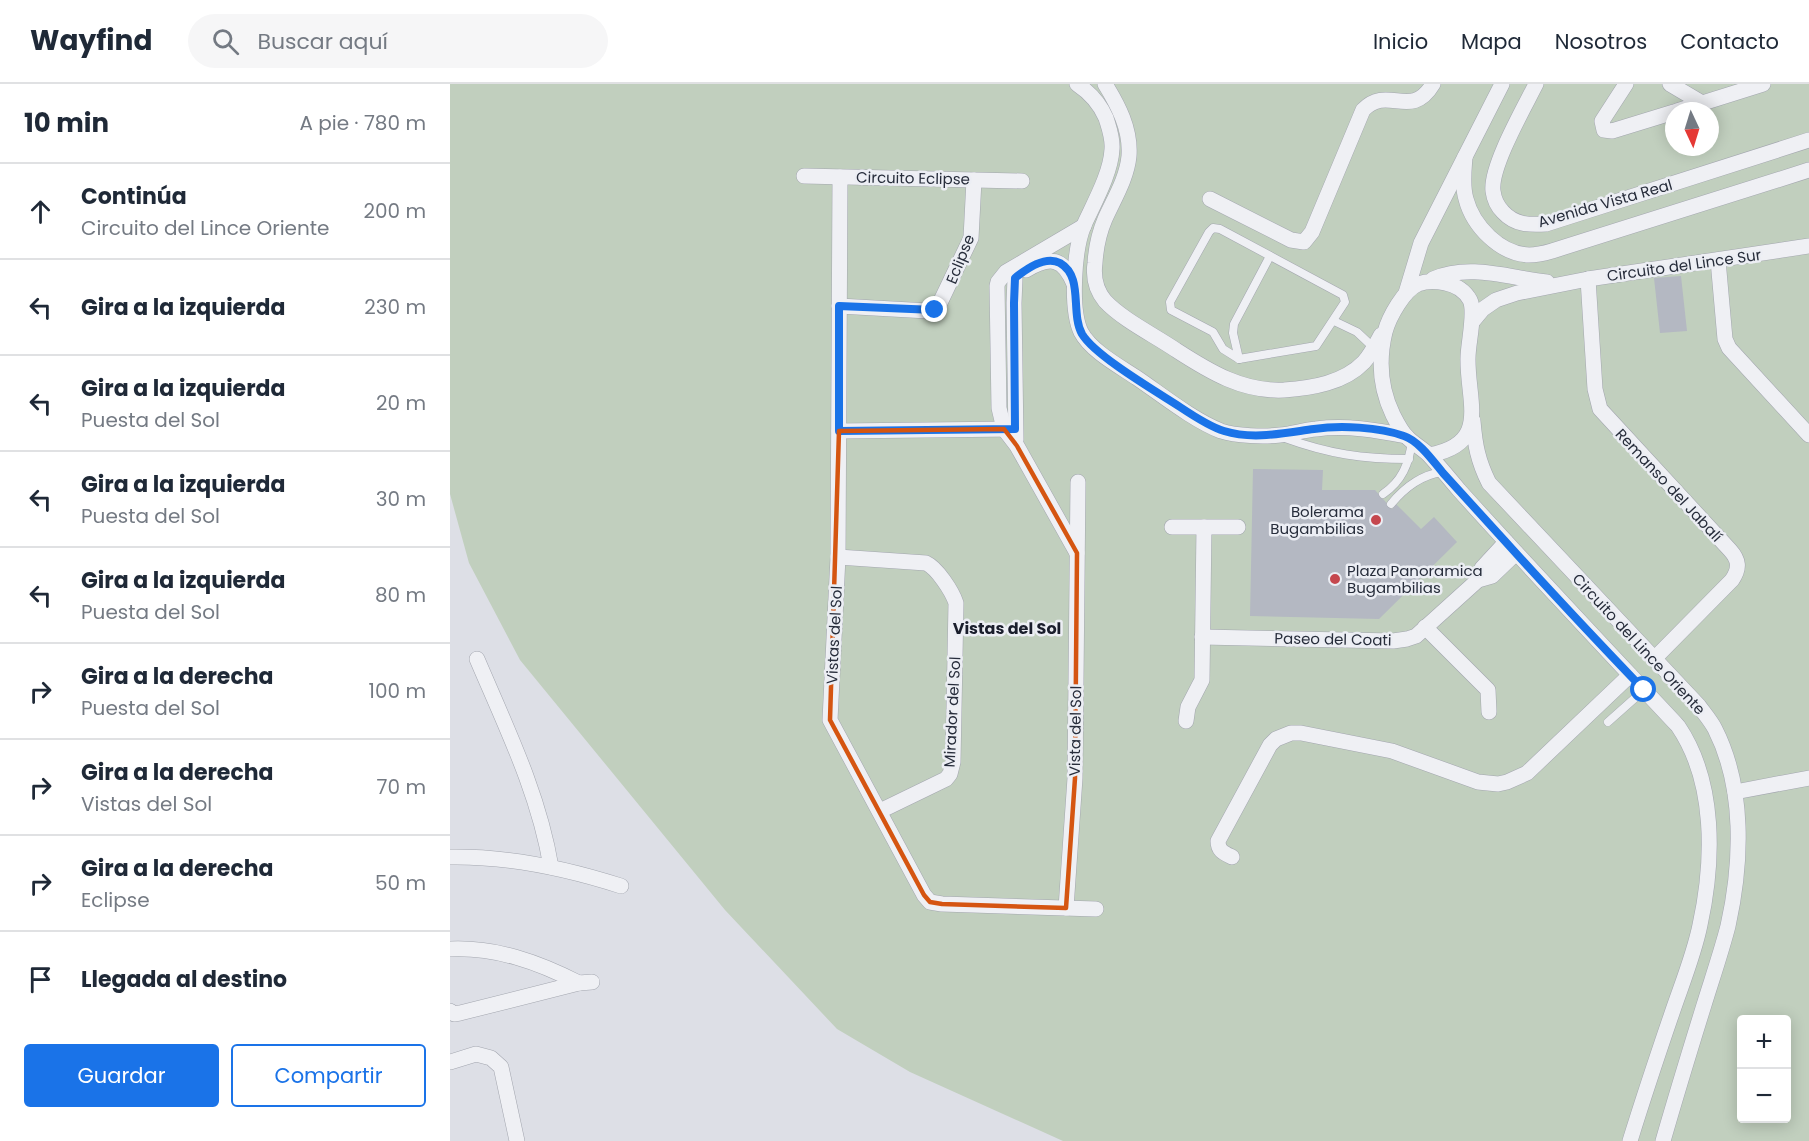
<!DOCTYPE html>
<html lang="es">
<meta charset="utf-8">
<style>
:root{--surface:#fff;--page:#f6f6f7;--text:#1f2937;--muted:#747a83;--line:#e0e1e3;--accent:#1a73e8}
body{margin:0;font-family:Poppins,sans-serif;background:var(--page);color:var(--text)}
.controls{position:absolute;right:18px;bottom:18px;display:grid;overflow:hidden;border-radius:6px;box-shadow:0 3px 15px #0003}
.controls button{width:54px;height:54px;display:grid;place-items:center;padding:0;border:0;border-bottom:2px solid var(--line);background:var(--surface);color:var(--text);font:30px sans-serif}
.compass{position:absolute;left:1215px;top:18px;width:54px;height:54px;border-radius:50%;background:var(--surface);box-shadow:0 3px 15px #0003;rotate:176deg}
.stop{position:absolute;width:18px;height:18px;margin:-14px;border:4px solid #1a73e8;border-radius:50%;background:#fff}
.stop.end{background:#1a73e8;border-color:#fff;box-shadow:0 2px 6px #0008}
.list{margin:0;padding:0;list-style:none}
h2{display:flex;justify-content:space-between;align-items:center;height:78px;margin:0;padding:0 24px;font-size:26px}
h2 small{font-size:20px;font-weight:400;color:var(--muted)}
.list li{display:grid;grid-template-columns:39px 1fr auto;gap:18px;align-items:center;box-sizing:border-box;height:96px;padding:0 24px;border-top:2px solid var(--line)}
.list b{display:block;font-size:22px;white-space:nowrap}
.list p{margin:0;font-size:20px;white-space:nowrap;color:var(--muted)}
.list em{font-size:20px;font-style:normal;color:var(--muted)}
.actions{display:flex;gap:12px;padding:18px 24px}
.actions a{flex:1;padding:14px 0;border:2px solid var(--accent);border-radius:6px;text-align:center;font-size:21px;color:var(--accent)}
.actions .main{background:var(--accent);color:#fff}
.icon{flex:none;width:33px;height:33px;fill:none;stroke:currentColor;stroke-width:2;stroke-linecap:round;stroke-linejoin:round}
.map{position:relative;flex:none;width:1359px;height:1057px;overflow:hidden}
header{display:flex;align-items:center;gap:36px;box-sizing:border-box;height:84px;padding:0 30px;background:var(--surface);border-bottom:2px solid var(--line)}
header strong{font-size:28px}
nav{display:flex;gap:33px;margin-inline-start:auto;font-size:21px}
.search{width:420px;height:54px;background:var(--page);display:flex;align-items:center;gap:15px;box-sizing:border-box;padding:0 21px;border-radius:33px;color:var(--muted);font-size:22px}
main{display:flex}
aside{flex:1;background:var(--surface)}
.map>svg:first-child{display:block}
.green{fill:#c1cfbe;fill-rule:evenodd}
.building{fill:#b4b8c2}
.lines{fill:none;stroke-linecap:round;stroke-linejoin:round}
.service-casing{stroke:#a3a6af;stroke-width:9}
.minor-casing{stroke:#a3a6af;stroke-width:16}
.service{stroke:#eff0f4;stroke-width:8}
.minor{stroke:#eff0f4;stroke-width:15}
.route{stroke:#1a73e8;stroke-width:8}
.marked{fill:none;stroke:#d55511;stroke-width:4.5;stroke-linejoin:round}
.poi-dot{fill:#c5474e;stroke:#eceef4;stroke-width:2}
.labels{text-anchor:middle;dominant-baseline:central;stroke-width:5;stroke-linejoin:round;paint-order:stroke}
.street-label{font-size:15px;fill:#272d3b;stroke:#eceef4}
.poi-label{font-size:15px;fill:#272d3b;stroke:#eceef4;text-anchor:end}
.neighbourhood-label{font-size:16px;font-weight:bold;fill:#1a1e2c;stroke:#eceef4}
</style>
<header>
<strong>Wayfind</strong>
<div class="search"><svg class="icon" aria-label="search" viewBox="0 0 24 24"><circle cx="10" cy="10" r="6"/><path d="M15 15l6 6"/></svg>Buscar aquí</div>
<nav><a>Inicio</a><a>Mapa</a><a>Nosotros</a><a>Contacto</a></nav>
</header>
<main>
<aside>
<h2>10 min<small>A pie · 780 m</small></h2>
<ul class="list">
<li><svg class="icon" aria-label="ahead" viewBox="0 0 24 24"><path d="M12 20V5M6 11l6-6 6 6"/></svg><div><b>Continúa</b><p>Circuito del Lince Oriente</p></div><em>200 m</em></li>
<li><svg class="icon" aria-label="left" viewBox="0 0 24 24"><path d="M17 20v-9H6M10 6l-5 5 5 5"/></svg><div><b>Gira a la izquierda</b></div><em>230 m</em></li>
<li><svg class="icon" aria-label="left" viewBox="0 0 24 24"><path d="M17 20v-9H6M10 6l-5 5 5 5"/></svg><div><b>Gira a la izquierda</b><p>Puesta del Sol</p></div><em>20 m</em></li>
<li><svg class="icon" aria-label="left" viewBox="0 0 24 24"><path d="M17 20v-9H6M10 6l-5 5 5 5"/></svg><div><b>Gira a la izquierda</b><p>Puesta del Sol</p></div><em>30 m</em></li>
<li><svg class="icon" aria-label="left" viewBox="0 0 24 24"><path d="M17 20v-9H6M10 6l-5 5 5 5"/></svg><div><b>Gira a la izquierda</b><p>Puesta del Sol</p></div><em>80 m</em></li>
<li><svg class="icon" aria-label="right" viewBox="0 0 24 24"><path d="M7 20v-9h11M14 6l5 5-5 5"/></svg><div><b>Gira a la derecha</b><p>Puesta del Sol</p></div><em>100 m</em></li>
<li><svg class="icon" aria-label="right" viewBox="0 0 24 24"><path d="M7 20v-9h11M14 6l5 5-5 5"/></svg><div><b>Gira a la derecha</b><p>Vistas del Sol</p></div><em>70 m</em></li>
<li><svg class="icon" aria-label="right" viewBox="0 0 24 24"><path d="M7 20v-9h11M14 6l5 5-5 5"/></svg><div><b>Gira a la derecha</b><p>Eclipse</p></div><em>50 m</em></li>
<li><svg class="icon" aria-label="arrive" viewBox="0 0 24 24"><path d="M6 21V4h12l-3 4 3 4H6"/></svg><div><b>Llegada al destino</b></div></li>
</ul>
<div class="actions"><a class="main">Guardar</a><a>Compartir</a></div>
</aside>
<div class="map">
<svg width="1359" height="1057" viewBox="0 0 1359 1057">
<rect width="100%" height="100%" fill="#dddfe6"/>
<path class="green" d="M 0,0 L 1359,0 L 1359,1057 L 613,1057 L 460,988 L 387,945 L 275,826 L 70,576 L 19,479 L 0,410 ZM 1224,27 L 1260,27 L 1260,63 L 1224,63 ZM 1292,936 L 1336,936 L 1336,1034 L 1292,1034 Z"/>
<g class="building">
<polygon points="1231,192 1237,247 1210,249 1204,194"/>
<polygon points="803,385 873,386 872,406 925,406 942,425 946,420 971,445 984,433 1007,458 929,535 800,532"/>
</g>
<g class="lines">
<defs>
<g id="service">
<polygon points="763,144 770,145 893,211 895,218 866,262 789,275 773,265 763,248 721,226 720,218 759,148"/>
<polyline points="884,237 907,248 924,264"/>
<polyline points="789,275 783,249 784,240 820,172"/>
<path d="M 835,354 C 879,370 913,375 959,375"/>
<path d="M 933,410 C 952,397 959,380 962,357"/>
<path d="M 941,420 C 955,403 971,391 992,388"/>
<polyline points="1158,638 1194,606"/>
</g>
<g id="minor">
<path d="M 627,0 C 639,8 650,20 656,34 C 659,44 663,54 662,65 C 661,89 644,119 634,141 C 624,165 620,225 631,248 C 641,267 669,282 687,294 C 712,311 743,336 771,347 C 786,352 815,353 830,351 C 842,350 854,346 866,345 C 896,341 926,346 956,352"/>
<path d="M 655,0 C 668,21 681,45 679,72 C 677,94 664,115 655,135 C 649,149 646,163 645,179 C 643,193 646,206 655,217 C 673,236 704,251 726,266 C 760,288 793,308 834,306 C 862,304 894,299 914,278 C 921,270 926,260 931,251"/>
<path d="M 1086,0 C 1074,24 1040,83 1043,107 C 1044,115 1048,123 1053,128 C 1065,141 1079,141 1096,140 L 1359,56"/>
<polyline points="1176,0 1152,37 1154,46 1162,47 1224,28"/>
<polyline points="1220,0 1252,19"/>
<polyline points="1227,27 1313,0"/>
<path d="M 1015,73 C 1014,87 1012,102 1016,115 C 1023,142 1050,170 1079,171 C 1087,171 1095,169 1102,167 L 1359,86"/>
<polyline points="354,92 572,97"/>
<polyline points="390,93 388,473 380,636 474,811 480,818 492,820 646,825"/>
<path d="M 760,115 L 841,156 L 854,158 L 862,148 L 913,26 C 938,0 961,37 983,0"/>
<polyline points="1268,176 1275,255 1279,264 1359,351"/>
<path d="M 576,186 C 600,172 613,173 624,200"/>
<polyline points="565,194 564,219 566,356"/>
<path d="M 983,195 C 1020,179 1059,194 1097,198"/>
<path d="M 1138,195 L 1145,305 L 1150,325 L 1280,466 C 1289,476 1290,484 1282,496 L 1204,575"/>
<polyline points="956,209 971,159 1052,0"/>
<polyline points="389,222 478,227 485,226 488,223 521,154 524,96"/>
<polyline points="1023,237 1033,225 1046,216 1067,209 1138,195 1359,162"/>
<path d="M 1023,337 C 1025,361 1028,377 1039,399 L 1249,622 C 1254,629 1261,637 1265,645 C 1295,704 1292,779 1278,842 C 1271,869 1262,895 1254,921 C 1240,966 1226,1012 1213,1057"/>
<polyline points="389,347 563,345"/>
<path d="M 979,371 C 1041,360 1017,318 1018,274 C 1018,259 1026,228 1020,216 C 1014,205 1005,201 995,199 C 986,197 976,197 968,200 C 954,206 939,233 935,248 C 928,277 930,304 943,331 C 947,339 952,349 958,354 C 964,360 973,365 979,371 C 989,382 999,394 1009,406 C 1081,486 1155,564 1228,642 C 1266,698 1264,777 1250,841 C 1244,871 1231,902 1221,932 C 1207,973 1193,1015 1180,1057"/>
<polyline points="722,443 788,443"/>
<polyline points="627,469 567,362 554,345 549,324 547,202 548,198 556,188 634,142"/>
<path d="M 388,473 L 476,479 C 487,484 502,507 506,519 L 503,678 L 500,690 L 496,695 L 430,727"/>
<polyline points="1028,496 1032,484 1056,458"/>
<polyline points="975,543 1038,606 1039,628"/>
<polyline points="752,553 943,557 957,555 966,552 1028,496 1042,492 1066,469"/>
<path d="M 27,575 C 56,643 89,710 101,783"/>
<polyline points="736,637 738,623 752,596 754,443"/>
<polyline points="1285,708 1359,694"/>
<path d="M 0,773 C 58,772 115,784 171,802"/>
<path d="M 782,773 C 774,769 768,767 768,757 L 820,661 L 826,655 L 841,649 L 851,649 L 942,667 L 1028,698 L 1048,700 L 1057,698 L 1077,689 L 1180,591"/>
<polyline points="616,824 625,694 628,398"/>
<path d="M 0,865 C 46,863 88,878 129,899"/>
<polyline points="0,927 4,930 10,929 129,899 142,898"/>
<polyline points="0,978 26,970 41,974 51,983 67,1057"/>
</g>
</defs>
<use href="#service" class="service-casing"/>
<use href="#minor" class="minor-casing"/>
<use href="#service" class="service"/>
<use href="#minor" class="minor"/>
</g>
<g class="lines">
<path class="route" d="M 485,226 L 389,222 L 389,347 L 565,345 L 564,219 L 565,194 C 576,185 595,171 610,179 C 634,193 620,228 632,250 C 645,272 707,308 730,323 C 742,331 760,343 774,347 C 803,356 834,349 864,345 C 890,341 929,343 954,352 C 969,357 983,377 993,389 C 1014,412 1034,434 1054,456 C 1100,507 1147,557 1194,606"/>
</g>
<path class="marked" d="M 554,345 L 567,362 L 627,469 L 625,694 L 616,824 L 492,820 L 480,818 L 474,811 L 380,636 L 389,347 Z"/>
<g class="poi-dot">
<circle cx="926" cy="436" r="6"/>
<circle cx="885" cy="495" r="6"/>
</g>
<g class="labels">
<g class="street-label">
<text transform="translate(463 94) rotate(1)">Circuito Eclipse</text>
<text transform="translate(1155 119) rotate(-16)">Avenida Vista Real</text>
<text transform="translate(510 175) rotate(-68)">Eclipse</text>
<text transform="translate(1234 181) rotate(-8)">Circuito del Lince Sur</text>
<text transform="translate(1219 401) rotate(47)">Remanso del Jabalí</text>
<text transform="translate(384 551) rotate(-87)">Vistas del Sol</text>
<text transform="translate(883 555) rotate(1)">Paseo del Coati</text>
<text transform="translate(1189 560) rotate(47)">Circuito del Lince Oriente</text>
<text transform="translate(502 628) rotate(-87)">Mirador del Sol</text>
<text transform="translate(625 647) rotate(-89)">Vista del Sol</text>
</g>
<g class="poi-label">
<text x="914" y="427">Bolerama<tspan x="914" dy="17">Bugambilias</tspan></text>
<text x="897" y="486" text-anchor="start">Plaza Panoramica<tspan x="897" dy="17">Bugambilias</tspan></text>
</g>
<g class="neighbourhood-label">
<text x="557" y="544">Vistas del Sol</text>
</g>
</g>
</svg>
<div class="controls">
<button>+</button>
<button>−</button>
</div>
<svg class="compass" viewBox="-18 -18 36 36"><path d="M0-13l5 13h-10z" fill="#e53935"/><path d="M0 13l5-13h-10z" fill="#747a83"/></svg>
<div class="stop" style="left:1194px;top:606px"></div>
<div class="stop end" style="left:485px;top:226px"></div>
</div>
</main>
